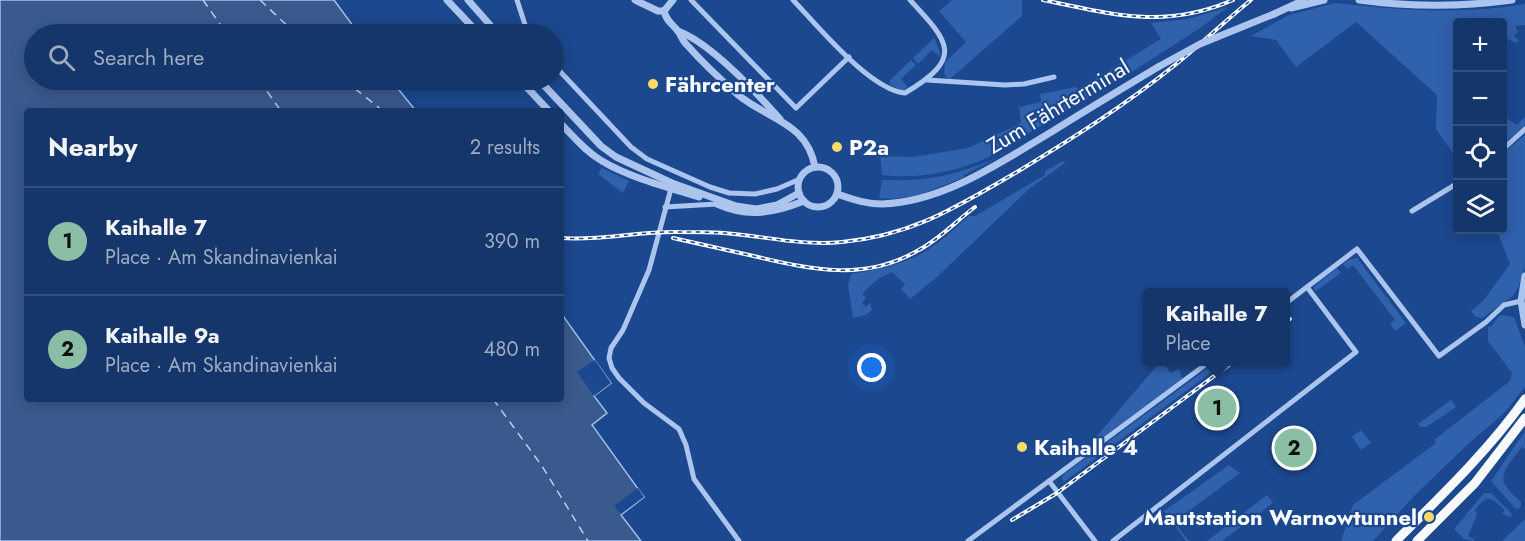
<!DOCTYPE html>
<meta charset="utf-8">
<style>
:root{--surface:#15366b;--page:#1e3e71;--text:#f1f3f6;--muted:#9dabc1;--line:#34507e;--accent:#8abfa5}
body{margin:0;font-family:Jost,sans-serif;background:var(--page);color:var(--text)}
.controls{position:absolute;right:18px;top:18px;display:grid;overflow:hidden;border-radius:6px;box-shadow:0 3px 15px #0003}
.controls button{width:54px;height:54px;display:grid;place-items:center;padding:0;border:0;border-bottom:2px solid var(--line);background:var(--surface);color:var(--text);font:30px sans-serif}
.you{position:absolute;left:872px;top:368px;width:21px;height:21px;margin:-15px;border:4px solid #fff;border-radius:50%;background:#1a73e8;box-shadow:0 0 0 9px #1a73e833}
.badge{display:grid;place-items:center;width:39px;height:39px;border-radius:50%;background:var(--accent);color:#111;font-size:20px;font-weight:700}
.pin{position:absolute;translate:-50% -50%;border:3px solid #fff;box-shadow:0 2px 6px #0006}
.popup{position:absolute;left:1143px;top:288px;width:147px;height:78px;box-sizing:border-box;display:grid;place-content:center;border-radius:6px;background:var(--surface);filter:drop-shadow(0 2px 4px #0005);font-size:20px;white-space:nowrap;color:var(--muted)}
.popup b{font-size:22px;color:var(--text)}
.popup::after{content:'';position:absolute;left:50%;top:100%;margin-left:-12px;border:12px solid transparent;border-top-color:var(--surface)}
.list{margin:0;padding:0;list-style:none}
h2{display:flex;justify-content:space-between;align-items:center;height:78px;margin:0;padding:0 24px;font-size:26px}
h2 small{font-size:20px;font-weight:400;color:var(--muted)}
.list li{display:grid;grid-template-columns:39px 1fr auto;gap:18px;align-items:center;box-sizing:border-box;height:108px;padding:0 24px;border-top:2px solid var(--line)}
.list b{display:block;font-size:22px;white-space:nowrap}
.list p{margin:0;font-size:20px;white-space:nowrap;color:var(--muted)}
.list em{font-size:20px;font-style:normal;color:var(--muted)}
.icon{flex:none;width:33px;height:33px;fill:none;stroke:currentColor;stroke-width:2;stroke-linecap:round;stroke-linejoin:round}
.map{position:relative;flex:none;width:1525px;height:541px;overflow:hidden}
.search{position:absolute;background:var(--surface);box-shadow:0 3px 15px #0003;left:24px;top:24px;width:540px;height:66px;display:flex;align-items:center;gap:15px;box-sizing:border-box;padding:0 21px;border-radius:33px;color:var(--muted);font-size:22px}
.panel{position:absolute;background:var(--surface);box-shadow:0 3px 15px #0003;left:24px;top:108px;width:540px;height:294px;border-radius:6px}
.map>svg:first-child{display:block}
.green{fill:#3061ad}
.water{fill:#3a5a8e;stroke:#9ebfef;stroke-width:1.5}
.pier{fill:#1c488f}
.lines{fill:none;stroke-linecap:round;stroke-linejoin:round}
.ferry{stroke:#b7d0f5;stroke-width:1.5;stroke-dasharray:8 6;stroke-linecap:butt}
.minor{stroke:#abc5ee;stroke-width:5}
.tertiary{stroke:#abc5ee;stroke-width:7}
.trunk{stroke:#f8faff;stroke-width:9}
.rail-casing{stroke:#fff;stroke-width:4}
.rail{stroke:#1c488f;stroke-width:1.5;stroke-dasharray:4.5;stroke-linecap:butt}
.tertiary-bridge{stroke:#abc5ee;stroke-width:7}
.poi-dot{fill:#fedb69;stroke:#1c488f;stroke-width:2}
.labels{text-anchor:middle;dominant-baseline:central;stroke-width:4.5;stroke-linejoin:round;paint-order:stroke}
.poi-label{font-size:22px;font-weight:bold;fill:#fff;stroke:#1c488f;text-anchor:start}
.street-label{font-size:22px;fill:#fff;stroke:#1c488f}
</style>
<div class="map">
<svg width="1525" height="541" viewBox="0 0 1525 541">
<rect width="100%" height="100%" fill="#1c488f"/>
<g class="green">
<polygon points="952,0 1022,0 1022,16 950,79 947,78 944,74 945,62 966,42 939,11"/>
<path d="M 1335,3 C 1399,10 1461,15 1525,4 L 1525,25 L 1515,26 L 1518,32 L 1514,35 L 1519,41 L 1515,43 L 1503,36 L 1502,22 L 1458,22 L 1457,73 L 1453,79 L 1457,83 L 1457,159 L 1436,129 L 1437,95 L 1356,22 L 1296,67 L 1276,40 L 1251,36 L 1289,15 Z"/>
<path d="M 1228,7 L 1200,28 L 1124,77 L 987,158 C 952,173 919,179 882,175 L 880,156 L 913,157 L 968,148 L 1015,126 L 1021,122 L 1019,107 L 1041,102 L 1040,94 L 1076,87 L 1078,89 L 1161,39 L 1151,23 L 1188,19 Z"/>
<polygon points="934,38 939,49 940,57 932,50 918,64 913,58"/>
<polygon points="911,60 916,65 901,79 908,87 902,91 889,84 890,80"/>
<polygon points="1502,115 1517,125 1525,117 1525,125 1503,145"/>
<polygon points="1525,135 1525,267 1517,290 1513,296 1482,318 1476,317 1471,311 1483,301 1510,264 1497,230 1502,230 1503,153"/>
<path d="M 997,158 L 964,175 L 964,177 C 938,188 907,202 879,198 L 882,180 C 927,182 955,175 997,158 Z"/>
<path d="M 1063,161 L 1065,163 L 1029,189 L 937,277 L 910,299 L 901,289 L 905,284 L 892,272 L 879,278 L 862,294 L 866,298 L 862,303 L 865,307 L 870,303 L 872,310 L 866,315 L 853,318 L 848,285 L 851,274 C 877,270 905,264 928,250 C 943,240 956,227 969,216 L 975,216 L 1045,175 L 1045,171 Z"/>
<polygon points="602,168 629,181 623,193 598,174"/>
<polygon points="1357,258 1406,323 1395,331 1390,324 1395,320 1353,265 1347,269 1343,264 1348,260"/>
<polygon points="1337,268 1341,273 1316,291 1313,287"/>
<polygon points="1500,315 1514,317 1525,347 1525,387 1504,413 1467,445 1415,495 1373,541 1341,541 1353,505 1436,443 1434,440 1510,381 1512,373 1488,341 1488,327 1490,327"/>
<polygon points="1160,362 1164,362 1170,373 1179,369 1183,381 1101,441 1097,436"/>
<polygon points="1216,362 1225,362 1064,482 1062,478 1064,474"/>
<polygon points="1451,400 1456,407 1427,427 1420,427 1418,424"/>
<polygon points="1361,430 1371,443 1361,450 1352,437"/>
<path d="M 1525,431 L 1525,449 L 1522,447 C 1516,455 1498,473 1505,485 C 1509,491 1516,497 1521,502 L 1521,506 L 1518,509 L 1514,507 L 1491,481 Z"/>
<polygon points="1229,465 1240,473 1174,522 1189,541 1186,541 1164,511"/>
<path d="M 1484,493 L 1491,493 L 1511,513 L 1512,516 L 1509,517 L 1502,513 L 1505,510 C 1490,497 1488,493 1475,510 L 1477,515 L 1468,536 L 1474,539 L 1474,541 L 1464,539 L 1454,529 Z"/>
<polygon points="1267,495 1273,503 1222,541 1207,541"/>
<polygon points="1525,519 1525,541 1502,541"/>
</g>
<polygon class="water" points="0,0 334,0 359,34 34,34 34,80 391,80 416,111 27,111 27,399 561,399 561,313 611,383 594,396 607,413 592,425 644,497 621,515 641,541 0,541"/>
<g class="pier">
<polygon points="595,360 611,383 594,396 577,372"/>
<polygon points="638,488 644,497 621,514 614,506"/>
</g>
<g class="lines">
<g class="ferry">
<polyline points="203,0 227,34"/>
<polyline points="260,0 296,34"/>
<polyline points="259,80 281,111"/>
<polyline points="344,80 383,111"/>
<polyline points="493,399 542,466 588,541"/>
</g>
<g class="minor">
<polyline points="517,0 528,34"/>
<polyline points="691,0 796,108 849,57"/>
<path d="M 793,0 C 818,26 870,90 905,93 C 964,58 950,43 910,0"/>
<polyline points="554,65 631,147 647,159 710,187 729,193 755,194 777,189 800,179"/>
<polyline points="927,80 1005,85 1024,84 1054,77"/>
<polyline points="1502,150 1525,129"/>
<polyline points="672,185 649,270 623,330 611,348 609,358 612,368 619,378 644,403 679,429 686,445 694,479 739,541"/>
<polyline points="665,207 717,204"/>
<polyline points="1412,211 1458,183"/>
<polyline points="1286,303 1357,249 1439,356 1486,322 1504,305 1521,301"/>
<polyline points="968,541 1049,481"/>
<polyline points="1095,541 1049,481 1209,362"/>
<polyline points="1113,541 1356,352 1307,287"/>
</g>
<g class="tertiary">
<polyline points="447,0 479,34"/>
<polyline points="468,0 498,34"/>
<polyline points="635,0 658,11 664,11"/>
<path d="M 1359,0 C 1410,7 1461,7 1512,0"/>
<polyline points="1291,8 1324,0"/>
<path d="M 664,11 C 666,20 671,23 677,30 C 681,34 682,41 687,45 C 702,62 720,79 737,94 C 768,120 807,122 815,167"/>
<polyline points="664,11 673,0"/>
<polyline points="1274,14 1304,0"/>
<path d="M 678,31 C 711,43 756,92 780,119"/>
<polyline points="520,80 549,111"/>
<polyline points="539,80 601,146 616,157 672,183 736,206 756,209 777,205 799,193"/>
<path d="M 561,124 C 574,137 586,152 602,161 C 628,177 670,188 699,197"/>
<circle cx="818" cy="187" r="20"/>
<path d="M 837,194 C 852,199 865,204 882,204 C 944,202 1001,162 1053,131 C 1088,109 1123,88 1158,67"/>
<path d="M 717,204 C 748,218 774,213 804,201"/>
<polyline points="1525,276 1521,301 1525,325"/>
</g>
<g class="trunk">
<path d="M 1396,541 C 1441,496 1488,451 1525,399"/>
<polyline points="1417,541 1475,483 1525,418"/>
</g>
<defs>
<g id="rail">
<path d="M 1043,0 C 1112,14 1164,30 1233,0"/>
<path d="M 561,238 C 601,241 639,231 679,232 C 694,232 709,232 724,233 C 764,236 801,246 842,242 C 914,235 956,207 1017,172 C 1073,138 1124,106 1175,65 C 1201,44 1225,21 1251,0"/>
<path d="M 673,238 C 701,244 730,251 758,257 C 813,270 865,281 917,251 C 939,240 956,221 975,207"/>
<polyline points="1286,322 1290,319"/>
<polyline points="1012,520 1057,493 1233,362"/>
</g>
</defs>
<use href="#rail" class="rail-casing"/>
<use href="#rail" class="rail"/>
<polyline class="tertiary-bridge" points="1158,67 1200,44 1274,14"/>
</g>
<g class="poi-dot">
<circle cx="653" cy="84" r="6"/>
<circle cx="837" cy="147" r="6"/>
<circle cx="1022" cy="447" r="6"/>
<circle cx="1429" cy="517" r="6"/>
</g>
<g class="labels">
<g class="poi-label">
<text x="665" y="84">Fährcenter</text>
<text x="849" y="147">P2a</text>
<text x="1034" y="447">Kaihalle 4</text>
<text x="1417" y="517" text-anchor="end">Mautstation Warnowtunnel</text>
</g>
<g class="street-label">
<text transform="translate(1058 106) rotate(-31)">Zum Fährterminal</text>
</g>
</g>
</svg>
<div class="controls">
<button>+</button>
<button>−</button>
<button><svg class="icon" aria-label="locate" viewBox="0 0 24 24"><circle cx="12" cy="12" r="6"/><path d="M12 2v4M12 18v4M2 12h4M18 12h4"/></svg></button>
<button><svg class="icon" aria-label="layers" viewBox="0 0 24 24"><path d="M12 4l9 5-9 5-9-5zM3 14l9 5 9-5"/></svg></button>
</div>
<div class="you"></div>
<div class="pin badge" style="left:1217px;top:408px">1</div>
<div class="popup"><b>Kaihalle 7</b>Place</div>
<div class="pin badge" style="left:1294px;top:448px">2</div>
<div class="search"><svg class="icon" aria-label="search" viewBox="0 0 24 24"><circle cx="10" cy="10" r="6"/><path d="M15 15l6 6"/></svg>Search here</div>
<section class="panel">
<h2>Nearby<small>2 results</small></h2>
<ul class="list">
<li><span class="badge">1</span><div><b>Kaihalle 7</b><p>Place · Am Skandinavienkai</p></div><em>390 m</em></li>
<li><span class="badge">2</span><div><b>Kaihalle 9a</b><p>Place · Am Skandinavienkai</p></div><em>480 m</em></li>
</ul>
</section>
</div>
